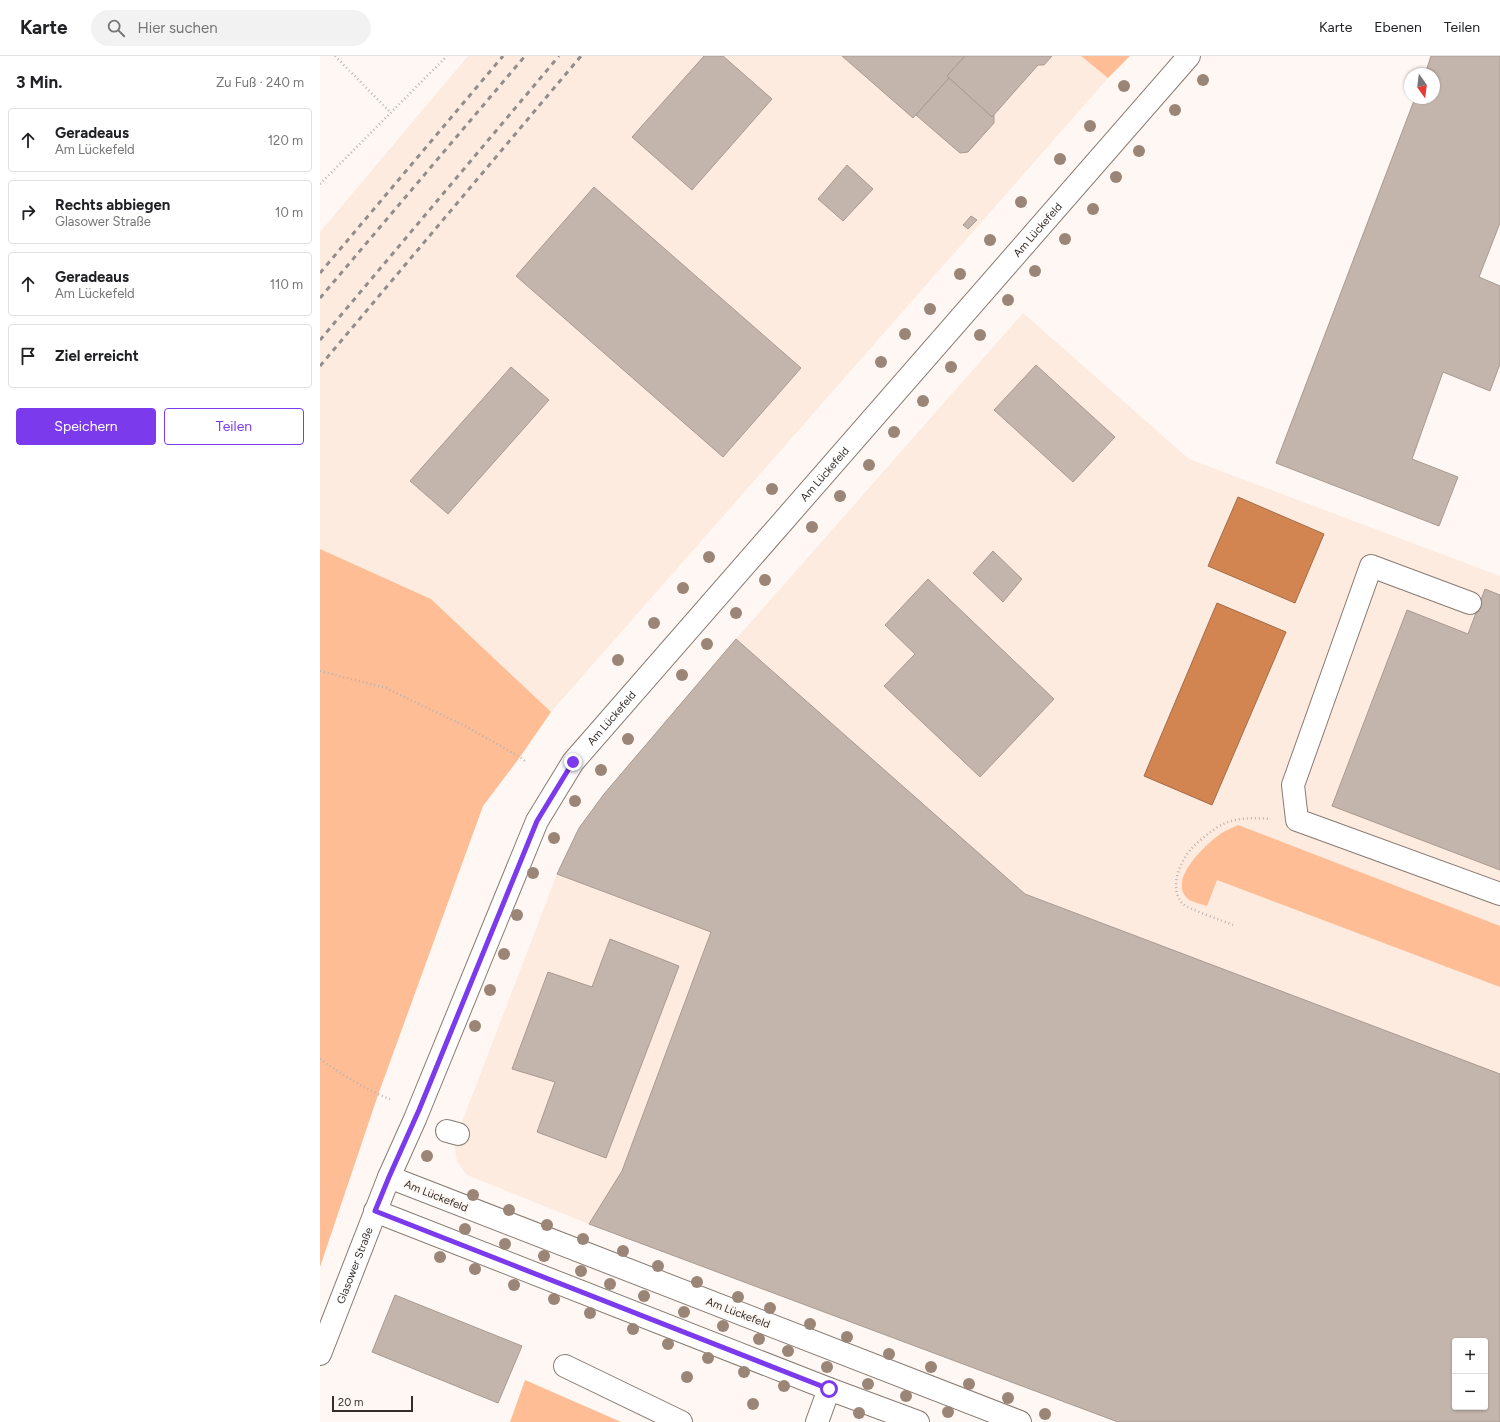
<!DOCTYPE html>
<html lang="de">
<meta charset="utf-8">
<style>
:root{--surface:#fff;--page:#f2f2f2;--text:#202124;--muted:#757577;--line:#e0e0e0;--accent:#7c3aed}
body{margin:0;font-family:Figtree,sans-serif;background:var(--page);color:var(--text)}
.controls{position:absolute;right:12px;bottom:12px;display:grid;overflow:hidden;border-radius:4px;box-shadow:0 1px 3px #0004}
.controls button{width:36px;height:36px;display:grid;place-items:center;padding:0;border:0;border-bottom:1px solid var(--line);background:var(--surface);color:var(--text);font:20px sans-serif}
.compass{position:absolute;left:1084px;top:12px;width:36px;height:36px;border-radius:50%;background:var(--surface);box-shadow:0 1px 3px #0004;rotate:166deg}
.scale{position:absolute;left:12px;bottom:10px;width:81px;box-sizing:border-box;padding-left:4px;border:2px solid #342e2b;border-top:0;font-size:11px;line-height:14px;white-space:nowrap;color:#342e2b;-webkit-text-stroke:3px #fef7f3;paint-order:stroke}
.stop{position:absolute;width:12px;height:12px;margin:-9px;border:3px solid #7c3aed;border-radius:50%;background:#fff}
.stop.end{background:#7c3aed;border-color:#fff;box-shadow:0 1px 4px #0008}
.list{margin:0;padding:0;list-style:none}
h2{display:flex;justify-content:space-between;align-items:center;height:52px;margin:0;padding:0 16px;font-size:17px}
h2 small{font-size:13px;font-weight:400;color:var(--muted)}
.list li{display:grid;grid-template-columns:26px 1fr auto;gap:12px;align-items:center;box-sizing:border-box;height:64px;margin:0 8px 8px;padding:0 8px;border:1px solid var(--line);border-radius:4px}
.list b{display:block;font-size:15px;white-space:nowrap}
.list p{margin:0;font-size:13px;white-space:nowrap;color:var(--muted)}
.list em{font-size:13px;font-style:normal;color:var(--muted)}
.actions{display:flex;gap:8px;padding:12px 16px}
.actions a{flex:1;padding:9px 0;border:1px solid var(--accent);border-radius:4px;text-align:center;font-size:14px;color:var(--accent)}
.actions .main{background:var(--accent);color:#fff}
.icon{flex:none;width:22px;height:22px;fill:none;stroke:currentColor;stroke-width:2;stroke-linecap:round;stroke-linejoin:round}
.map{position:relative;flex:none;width:1180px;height:1366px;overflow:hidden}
header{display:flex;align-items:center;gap:24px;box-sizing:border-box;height:56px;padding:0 20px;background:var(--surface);border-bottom:1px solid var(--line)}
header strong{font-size:19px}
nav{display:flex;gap:22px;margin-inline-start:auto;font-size:14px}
.search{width:280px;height:36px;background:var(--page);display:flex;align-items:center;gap:10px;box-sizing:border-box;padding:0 14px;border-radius:22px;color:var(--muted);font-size:15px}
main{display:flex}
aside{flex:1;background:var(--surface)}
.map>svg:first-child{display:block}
.built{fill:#feebe0}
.green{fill:#febd95}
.water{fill:#d28551;stroke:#a36b46}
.building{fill:#c4b5ac;stroke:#a99a91;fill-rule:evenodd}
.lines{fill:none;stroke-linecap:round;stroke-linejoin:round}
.minor-casing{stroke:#887a71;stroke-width:24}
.major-casing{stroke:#887a71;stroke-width:24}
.path{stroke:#b9b3af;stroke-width:2.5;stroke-dasharray:1 3;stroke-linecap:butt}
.minor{stroke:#fff;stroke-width:22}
.major{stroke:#fff;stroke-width:22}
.rail{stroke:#938d89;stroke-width:3;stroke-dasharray:5 5;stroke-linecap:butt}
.tree{fill:#9a8577}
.route{stroke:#7c3aed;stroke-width:5}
.labels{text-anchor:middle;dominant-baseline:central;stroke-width:4;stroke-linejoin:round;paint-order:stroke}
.street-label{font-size:11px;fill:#342e2b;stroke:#fef7f3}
</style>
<header>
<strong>Karte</strong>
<div class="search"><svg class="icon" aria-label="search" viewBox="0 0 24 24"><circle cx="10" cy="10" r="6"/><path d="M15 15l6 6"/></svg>Hier suchen</div>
<nav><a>Karte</a><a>Ebenen</a><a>Teilen</a></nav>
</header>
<main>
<aside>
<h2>3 Min.<small>Zu Fuß · 240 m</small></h2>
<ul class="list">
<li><svg class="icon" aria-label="ahead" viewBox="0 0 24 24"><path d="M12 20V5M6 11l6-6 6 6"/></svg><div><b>Geradeaus</b><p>Am Lückefeld</p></div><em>120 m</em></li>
<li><svg class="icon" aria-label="right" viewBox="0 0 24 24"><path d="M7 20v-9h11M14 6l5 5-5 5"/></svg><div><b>Rechts abbiegen</b><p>Glasower Straße</p></div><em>10 m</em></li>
<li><svg class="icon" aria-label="ahead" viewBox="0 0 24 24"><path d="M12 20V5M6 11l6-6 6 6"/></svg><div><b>Geradeaus</b><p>Am Lückefeld</p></div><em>110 m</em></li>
<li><svg class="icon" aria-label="arrive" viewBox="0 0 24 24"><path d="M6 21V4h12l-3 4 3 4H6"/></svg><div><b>Ziel erreicht</b></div></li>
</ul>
<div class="actions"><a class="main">Speichern</a><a>Teilen</a></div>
</aside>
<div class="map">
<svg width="1180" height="1366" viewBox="0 0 1180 1366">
<rect width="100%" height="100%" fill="#fef7f3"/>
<g class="built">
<polygon points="148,0 761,0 788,22 231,656 111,543 0,493 0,176"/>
<polygon points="703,257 869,403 1180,520 1180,1018 705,838 416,583"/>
<polygon points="237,818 391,876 302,1115 269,1168 147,1119 137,1106 134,1087"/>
</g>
<g class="green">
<polygon points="761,0 810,0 788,22"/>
<polygon points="0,493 111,543 231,656 200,701 163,750 58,1039 0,1211"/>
<path d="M 918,769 L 1180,870 L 1180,931 L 897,824 L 887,850 C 881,848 871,846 867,842 C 848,824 885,789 899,779 C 904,775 912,772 918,769 Z"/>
<polygon points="205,1324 301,1366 190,1366"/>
</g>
<g class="water">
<polygon points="918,441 1004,478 975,547 888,510"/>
<polygon points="897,547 966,576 892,749 824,720"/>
</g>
<g class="building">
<polygon points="384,0 403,0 452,43 372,134 312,81"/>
<polygon points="522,0 645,0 627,20 629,22 593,62"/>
<polygon points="645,0 732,0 724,9 718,9 672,61 627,20"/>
<polygon points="1111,0 1180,0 1180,167 1159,221 1180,230 1180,308 1170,335 1123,316 1092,403 1138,421 1119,470 956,407 1095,42 1114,42 1114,18 1105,18"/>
<polygon points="629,22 672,61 674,59 674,67 648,96 640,97 596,59"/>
<polygon points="527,109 553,133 523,165 498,143"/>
<polygon points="274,131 481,312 403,401 196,220"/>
<polygon points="651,160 657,164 648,173 643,169"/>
<polygon points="716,309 795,381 753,426 674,354"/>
<polygon points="191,311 229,344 128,458 90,425"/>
<polygon points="673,495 702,523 683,546 653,517"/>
<polygon points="608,523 734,643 660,721 564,630 595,598 565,569"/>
<polygon points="1165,533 1180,539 1180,814 1012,750 1087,554 1148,578"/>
<path d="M 416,583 L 705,838 L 1180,1018 L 1180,1366 L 798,1366 L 269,1168 L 302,1115 L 391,876 L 237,818 L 259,772 L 284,738 ZM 1135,1285 L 1165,1285 L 1165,1351 L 1135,1351 Z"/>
<polygon points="290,883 359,910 286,1102 217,1076 235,1026 192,1013 228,916 272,931"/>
<polygon points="75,1239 202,1290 178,1347 52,1296"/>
</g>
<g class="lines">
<defs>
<g id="minor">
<polyline points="1150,547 1051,510 973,729 977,764 1180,838"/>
<polyline points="127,1075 138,1078"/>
<polyline points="55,1155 509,1333 598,1366"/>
<polyline points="245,1310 361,1366"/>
<polyline points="497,1366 509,1333"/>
<path id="s1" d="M 700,1366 L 69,1121 L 95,1063 L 217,765 L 253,706 L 869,0"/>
</g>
<g id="major">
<path id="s2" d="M 0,1298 L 69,1121"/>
</g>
</defs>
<use href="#minor" class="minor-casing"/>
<use href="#major" class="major-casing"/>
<g class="path">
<polyline points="15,0 71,57"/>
<polyline points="0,128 127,0"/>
<polyline points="0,615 66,632 147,671 200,701 206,706"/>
<path d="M 913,869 C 904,865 868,853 863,848 C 848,833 860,805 872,792 C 880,784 893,773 903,768 C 918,761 935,762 951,763"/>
<path d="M 0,1003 C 22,1018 45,1034 70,1043"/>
</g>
<use href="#minor" class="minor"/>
<use href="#major" class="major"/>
<g class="rail">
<polyline points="0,217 183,0"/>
<polyline points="0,242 205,0"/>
<polyline points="0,284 239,0"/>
<polyline points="0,310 261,0"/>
</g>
</g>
<g class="tree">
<circle cx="883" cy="24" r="6"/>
<circle cx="804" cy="30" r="6"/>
<circle cx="855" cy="54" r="6"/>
<circle cx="770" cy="70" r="6"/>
<circle cx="819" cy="95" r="6"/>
<circle cx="740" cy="103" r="6"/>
<circle cx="796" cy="121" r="6"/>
<circle cx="701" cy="146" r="6"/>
<circle cx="773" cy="153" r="6"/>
<circle cx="745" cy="183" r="6"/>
<circle cx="670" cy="184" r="6"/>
<circle cx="715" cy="215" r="6"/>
<circle cx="640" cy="218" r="6"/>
<circle cx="688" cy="244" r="6"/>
<circle cx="610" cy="253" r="6"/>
<circle cx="585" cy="278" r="6"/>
<circle cx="660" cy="279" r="6"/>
<circle cx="561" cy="306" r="6"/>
<circle cx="631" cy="311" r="6"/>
<circle cx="603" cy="345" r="6"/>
<circle cx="574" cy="376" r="6"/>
<circle cx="549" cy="409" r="6"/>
<circle cx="452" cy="433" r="6"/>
<circle cx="520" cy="440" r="6"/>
<circle cx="492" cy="471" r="6"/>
<circle cx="389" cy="501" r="6"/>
<circle cx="445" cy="524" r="6"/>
<circle cx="363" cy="532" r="6"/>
<circle cx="416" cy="557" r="6"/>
<circle cx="334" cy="567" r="6"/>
<circle cx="387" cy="588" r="6"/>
<circle cx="298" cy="604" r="6"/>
<circle cx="362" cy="619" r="6"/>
<circle cx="308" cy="683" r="6"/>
<circle cx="281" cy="714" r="6"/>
<circle cx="255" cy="745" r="6"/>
<circle cx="234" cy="782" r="6"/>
<circle cx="213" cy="817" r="6"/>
<circle cx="197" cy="859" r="6"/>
<circle cx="184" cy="898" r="6"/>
<circle cx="170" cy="934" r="6"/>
<circle cx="155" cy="970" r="6"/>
<circle cx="107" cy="1100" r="6"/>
<circle cx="153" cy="1139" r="6"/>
<circle cx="189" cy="1154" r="6"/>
<circle cx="227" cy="1169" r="6"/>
<circle cx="145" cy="1173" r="6"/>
<circle cx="263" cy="1183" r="6"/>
<circle cx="185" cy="1188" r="6"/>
<circle cx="303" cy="1195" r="6"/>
<circle cx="224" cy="1200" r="6"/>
<circle cx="120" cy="1201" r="6"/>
<circle cx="338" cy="1210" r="6"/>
<circle cx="155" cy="1213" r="6"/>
<circle cx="261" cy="1215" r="6"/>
<circle cx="377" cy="1226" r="6"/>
<circle cx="290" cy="1228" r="6"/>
<circle cx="194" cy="1229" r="6"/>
<circle cx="324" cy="1240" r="6"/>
<circle cx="418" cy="1241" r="6"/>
<circle cx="234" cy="1243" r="6"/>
<circle cx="450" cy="1252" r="6"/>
<circle cx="364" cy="1256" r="6"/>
<circle cx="270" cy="1257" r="6"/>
<circle cx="490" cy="1268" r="6"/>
<circle cx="403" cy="1270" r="6"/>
<circle cx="313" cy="1273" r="6"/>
<circle cx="527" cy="1281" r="6"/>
<circle cx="439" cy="1283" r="6"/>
<circle cx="348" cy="1288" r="6"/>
<circle cx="468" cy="1295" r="6"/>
<circle cx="569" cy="1298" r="6"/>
<circle cx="388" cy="1302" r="6"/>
<circle cx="507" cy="1311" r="6"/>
<circle cx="611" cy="1311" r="6"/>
<circle cx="424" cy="1316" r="6"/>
<circle cx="367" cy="1321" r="6"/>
<circle cx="548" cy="1328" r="6"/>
<circle cx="649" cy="1328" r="6"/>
<circle cx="464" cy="1330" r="6"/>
<circle cx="586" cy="1340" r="6"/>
<circle cx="688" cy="1342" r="6"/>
<circle cx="433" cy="1348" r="6"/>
<circle cx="628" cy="1356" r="6"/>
<circle cx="539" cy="1357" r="6"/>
<circle cx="725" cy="1358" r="6"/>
</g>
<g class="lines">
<polyline class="route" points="253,706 217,765 99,1054 69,1121 55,1155 509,1333"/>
</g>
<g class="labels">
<g class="street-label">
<text stroke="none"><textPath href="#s1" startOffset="1838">Am Lückefeld</textPath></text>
<text stroke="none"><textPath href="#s1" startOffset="1514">Am Lückefeld</textPath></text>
<text stroke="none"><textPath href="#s1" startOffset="1190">Am Lückefeld</textPath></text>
<text transform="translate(116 1140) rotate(22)">Am Lückefeld</text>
<text stroke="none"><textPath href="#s2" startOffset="95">Glasower Straße</textPath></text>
<text transform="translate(418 1257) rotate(21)">Am Lückefeld</text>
</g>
</g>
</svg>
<div class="controls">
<button>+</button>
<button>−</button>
</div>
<svg class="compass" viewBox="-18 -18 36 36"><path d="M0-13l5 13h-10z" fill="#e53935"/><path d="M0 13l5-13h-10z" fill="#757577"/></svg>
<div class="scale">20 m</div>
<div class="stop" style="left:509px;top:1333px"></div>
<div class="stop end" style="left:253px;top:706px"></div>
</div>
</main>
